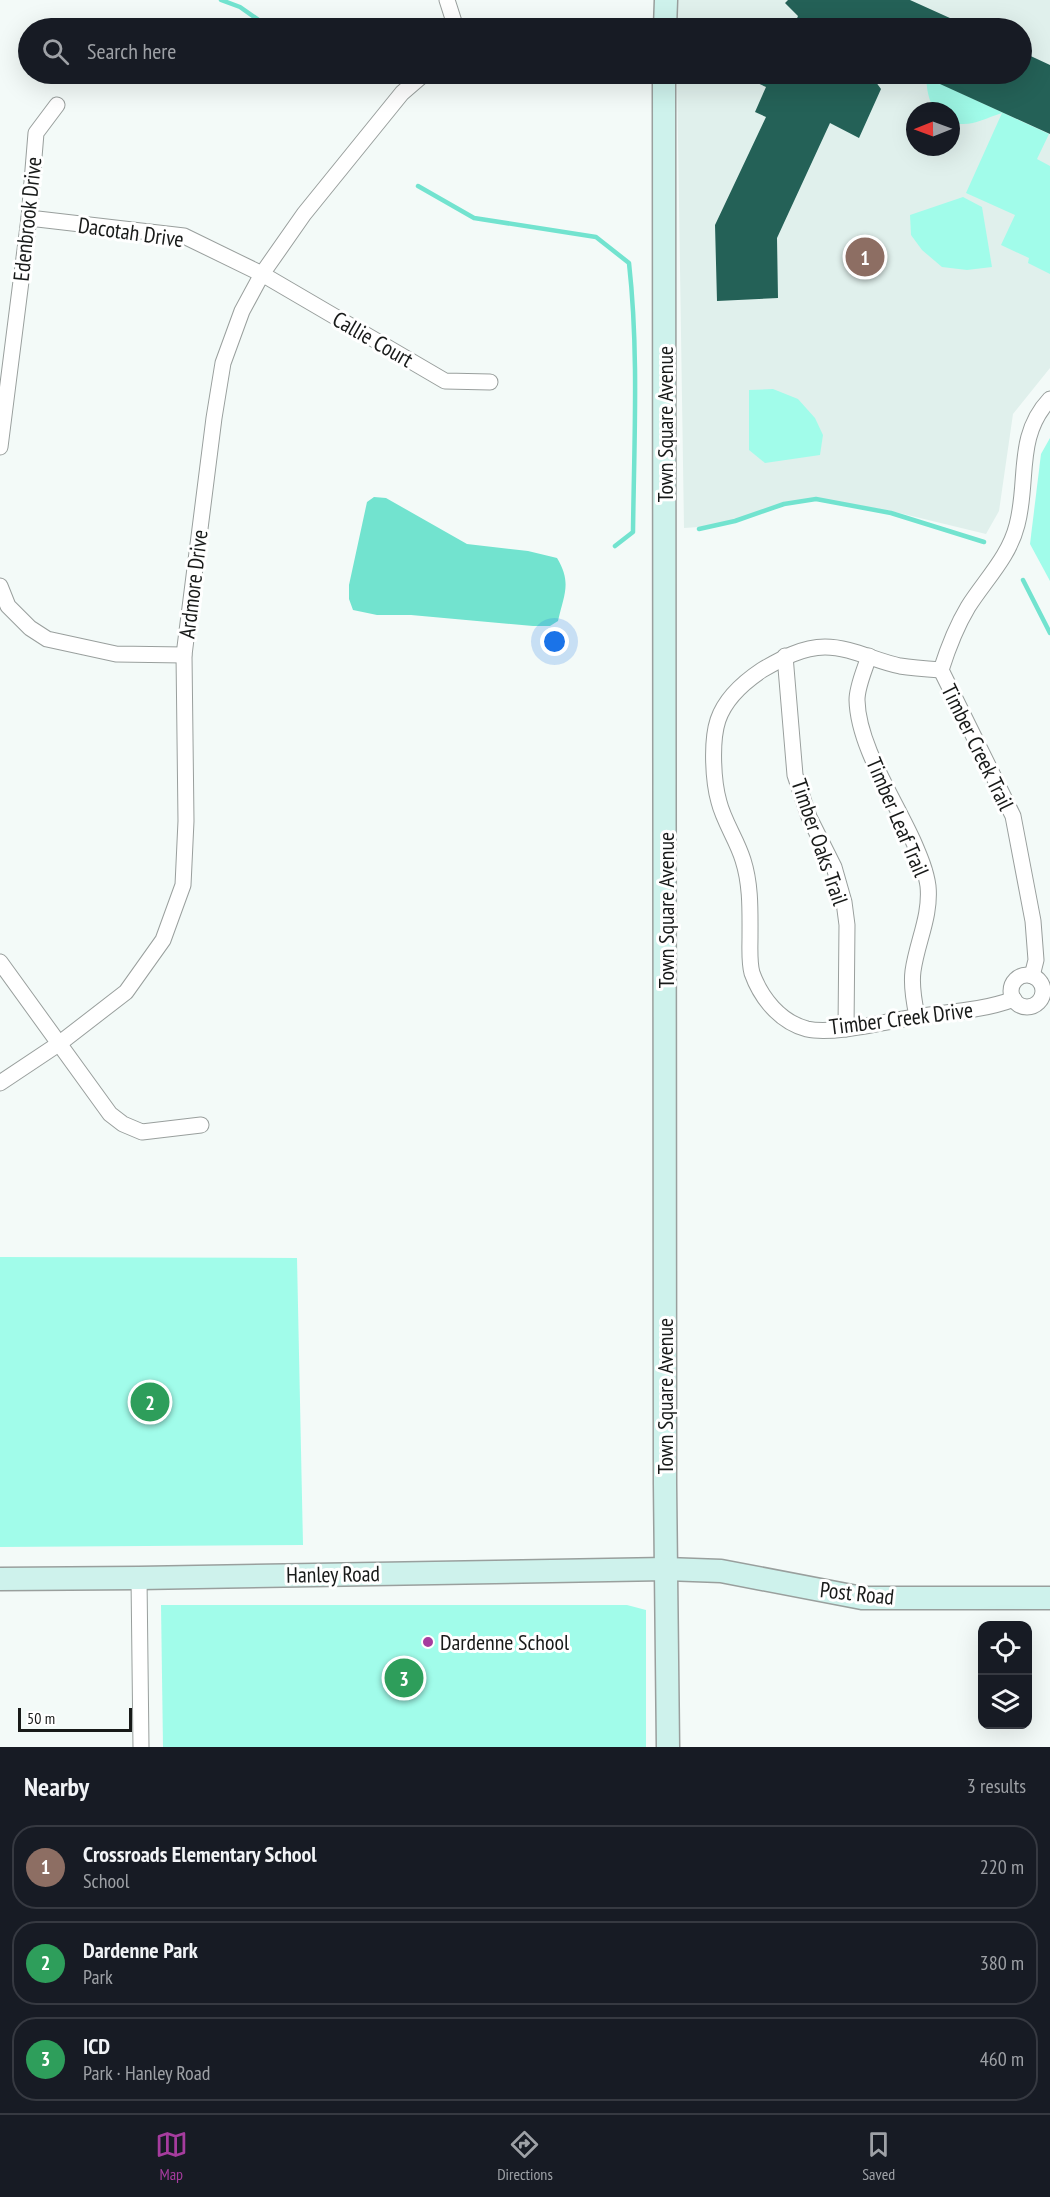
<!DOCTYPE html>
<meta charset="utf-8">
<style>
:root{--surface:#171b24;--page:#242831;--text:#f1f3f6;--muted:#9ea1a6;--line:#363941;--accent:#a63c9e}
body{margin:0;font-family:"PT Sans Narrow",sans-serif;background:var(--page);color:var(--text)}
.controls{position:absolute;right:18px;bottom:18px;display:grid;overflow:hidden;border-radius:12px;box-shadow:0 6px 24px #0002}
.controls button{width:54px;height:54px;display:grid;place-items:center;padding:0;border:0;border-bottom:2px solid var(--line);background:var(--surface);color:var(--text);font:30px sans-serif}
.compass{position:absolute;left:906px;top:102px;width:54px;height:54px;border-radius:50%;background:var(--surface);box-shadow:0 6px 24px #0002;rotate:269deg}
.scale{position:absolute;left:18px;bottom:15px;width:114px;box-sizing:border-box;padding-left:6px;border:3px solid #181a19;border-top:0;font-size:16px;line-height:21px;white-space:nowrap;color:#181a19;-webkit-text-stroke:4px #fff;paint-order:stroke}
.you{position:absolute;left:555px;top:642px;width:21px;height:21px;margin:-15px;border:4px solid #fff;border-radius:50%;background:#1a73e8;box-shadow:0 0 0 9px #1a73e833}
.badge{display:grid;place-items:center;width:39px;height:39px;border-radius:50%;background:var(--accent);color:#fff;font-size:20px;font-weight:700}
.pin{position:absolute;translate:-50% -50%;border:3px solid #fff;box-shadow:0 2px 6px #0006}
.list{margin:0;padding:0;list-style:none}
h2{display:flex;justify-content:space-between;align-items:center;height:78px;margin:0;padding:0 24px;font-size:26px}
h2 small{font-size:20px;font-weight:400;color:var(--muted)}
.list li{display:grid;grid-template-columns:39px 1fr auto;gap:18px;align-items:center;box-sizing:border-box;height:84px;margin:0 12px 12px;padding:0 12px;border:2px solid var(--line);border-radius:24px}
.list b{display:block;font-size:22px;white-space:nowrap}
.list p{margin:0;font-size:20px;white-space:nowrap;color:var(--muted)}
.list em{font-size:20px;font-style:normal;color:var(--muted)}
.icon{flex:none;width:33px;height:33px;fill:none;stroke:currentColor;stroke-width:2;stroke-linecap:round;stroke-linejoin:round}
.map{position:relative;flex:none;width:1050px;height:1747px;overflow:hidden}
.search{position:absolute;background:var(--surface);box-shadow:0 6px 24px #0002;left:18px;right:18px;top:18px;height:66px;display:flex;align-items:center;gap:15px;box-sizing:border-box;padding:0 21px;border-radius:33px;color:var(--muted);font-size:22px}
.sheet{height:366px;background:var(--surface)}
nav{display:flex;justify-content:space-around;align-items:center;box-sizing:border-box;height:84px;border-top:2px solid var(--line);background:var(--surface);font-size:16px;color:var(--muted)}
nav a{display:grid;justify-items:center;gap:3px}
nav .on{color:var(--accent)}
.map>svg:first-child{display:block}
.built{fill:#e0f0ec;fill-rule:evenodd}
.green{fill:#a1fcea}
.water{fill:#72e3cf}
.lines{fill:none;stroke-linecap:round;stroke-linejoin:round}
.stream{stroke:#72e3cf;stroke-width:4.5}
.building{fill:#246157}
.street-casing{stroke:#999f9d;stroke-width:17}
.secondary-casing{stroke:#999f9d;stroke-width:25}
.street{stroke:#fff;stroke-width:15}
.secondary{stroke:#cef2ec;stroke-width:22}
.poi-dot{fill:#a63c9e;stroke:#fff;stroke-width:2}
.labels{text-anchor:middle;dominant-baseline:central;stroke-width:6;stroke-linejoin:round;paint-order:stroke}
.street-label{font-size:22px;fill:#181a19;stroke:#fff}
.poi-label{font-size:22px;fill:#181a19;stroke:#fff;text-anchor:start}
</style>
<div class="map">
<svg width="1050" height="1747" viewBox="0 0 1050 1747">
<rect width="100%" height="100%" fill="#f3faf8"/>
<path class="built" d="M 677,0 L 1050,0 L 1050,368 L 1013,414 L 999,511 L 986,534 L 891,511 L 816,498 L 784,503 L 735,520 L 699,527 L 684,528 L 677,74 L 1022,74 L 1022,28 L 677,28 ZM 915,111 L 951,111 L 951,147 L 915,147 Z"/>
<g class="green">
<path d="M 926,77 L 1049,134 L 1037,159 L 1050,166 L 1050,274 L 1028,263 L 1029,258 L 1001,245 L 1015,215 L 966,193 L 1002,113 C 982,119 974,127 952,123 L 951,111 L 936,111 C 928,101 927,89 926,77 Z"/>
<polygon points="963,197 982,207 992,267 967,270 942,267 922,250 911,235 910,215"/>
<polygon points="773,389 798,399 815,418 823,435 820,455 765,463 749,450 749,390"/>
<polygon points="1050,438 1050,581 1030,544 1041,454"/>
<polygon points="0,1257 297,1258 303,1545 0,1547"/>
<polygon points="161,1605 627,1605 646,1610 646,1747 163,1747"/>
</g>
<path class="water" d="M 374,497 L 386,498 L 467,544 L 528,551 L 557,558 C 572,583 564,594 558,621 L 550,626 L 533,626 L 411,615 L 377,615 L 353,610 L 349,599 L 349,585 L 367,502 Z"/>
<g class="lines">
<g class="stream">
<polyline points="221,0 240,7 270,28"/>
<path d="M 418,186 L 474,218 L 596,237 L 629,263 C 639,352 634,443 633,532 L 615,546"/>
<polyline points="699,529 735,521 784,504 816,499 891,513 984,542"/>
<polyline points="1023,580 1050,633"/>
</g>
</g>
<g class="building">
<polygon points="788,0 910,0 972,28 793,28 798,16 785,3"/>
<polygon points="1022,52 1050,65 1050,134 918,74 1022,74"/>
<polygon points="745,74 870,74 881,89 859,138 830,123 777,238 778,298 717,301 715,225 766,117 755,112 766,87 744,77"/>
</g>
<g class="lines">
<defs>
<g id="street">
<polyline points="447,0 456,28"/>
<polyline points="29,218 184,236 262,274 445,381 490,382"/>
<polyline points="0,447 29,218 36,133 57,105"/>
<polyline points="0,586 8,606 30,628 47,639 116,654 184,655"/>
<polyline points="785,656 795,775 809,817 834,867 844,902 847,925 846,1029"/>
<path d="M 869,656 C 865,669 857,686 857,700 C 858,746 895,800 914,843 C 920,857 926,871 928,886 C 931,916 917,942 913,971 C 911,986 914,1002 917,1016"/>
<path d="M 941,670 C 927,669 913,668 900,666 C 875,661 851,647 825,647 C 802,647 781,659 762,670 C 744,682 725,699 718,720 C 711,741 713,781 719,802 C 724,822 737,840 743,860 C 751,885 750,911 750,937 C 750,948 749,962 752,973 C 761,998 780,1022 807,1029 C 834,1035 887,1021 915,1017 C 948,1012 982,1011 1014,999"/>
<polyline points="0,962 110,1114 123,1124 142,1132 201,1125"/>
<circle cx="1027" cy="991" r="16"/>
<path d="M 1032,976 L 1036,960 L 1033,921 L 1013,816 L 941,670 C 948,648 956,627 968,607 C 985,580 1009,557 1017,525 C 1029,480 1015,436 1050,399"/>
<polyline points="0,1083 60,1043 126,992 163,940 183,885 186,821 184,655 214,418 223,363 242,311 262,274 304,214 402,93 424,74"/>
<polyline points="139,1578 141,1747"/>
</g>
<g id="secondary">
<polyline points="665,28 666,0"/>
<polyline points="664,74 665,1484 668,1747"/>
<polyline points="0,1579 139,1578 666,1569 721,1571 862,1598 1050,1598"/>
</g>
</defs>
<use href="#street" class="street-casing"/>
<use href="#secondary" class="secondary-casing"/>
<use href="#street" class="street"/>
<use href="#secondary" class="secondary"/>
</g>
<circle class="poi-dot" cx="428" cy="1642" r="6"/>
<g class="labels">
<g class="street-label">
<text transform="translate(27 219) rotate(-84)">Edenbrook Drive</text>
<text transform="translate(131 232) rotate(8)">Dacotah Drive</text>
<text transform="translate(373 339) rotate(30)">Callie Court</text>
<text transform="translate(665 424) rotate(-90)">Town Square Avenue</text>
<text transform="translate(193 584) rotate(-83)">Ardmore Drive</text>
<text transform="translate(978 747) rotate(64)">Timber Creek Trail</text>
<text transform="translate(898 817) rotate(67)">Timber Leaf Trail</text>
<text transform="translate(820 842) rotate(71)">Timber Oaks Trail</text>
<text transform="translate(666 910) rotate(-90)">Town Square Avenue</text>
<text transform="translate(901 1018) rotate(-7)">Timber Creek Drive</text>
<text transform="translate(665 1396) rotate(-90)">Town Square Avenue</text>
<text transform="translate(333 1574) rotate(-1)">Hanley Road</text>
<text transform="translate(857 1593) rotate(6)">Post Road</text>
</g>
<g class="poi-label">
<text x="440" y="1642">Dardenne School</text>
</g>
</g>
</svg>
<div class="controls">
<button><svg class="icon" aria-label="locate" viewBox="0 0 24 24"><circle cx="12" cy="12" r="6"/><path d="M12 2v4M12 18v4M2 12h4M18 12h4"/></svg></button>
<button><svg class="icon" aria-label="layers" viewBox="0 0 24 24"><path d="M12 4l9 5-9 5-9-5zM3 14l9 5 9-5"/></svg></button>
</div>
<svg class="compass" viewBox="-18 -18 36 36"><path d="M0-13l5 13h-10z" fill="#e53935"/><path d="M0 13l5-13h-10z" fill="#9ea1a6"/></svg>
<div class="scale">50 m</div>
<div class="you"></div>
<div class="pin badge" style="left:865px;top:257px;background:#8d6e63">1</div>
<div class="pin badge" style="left:150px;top:1402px;background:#2e9e5b">2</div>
<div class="pin badge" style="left:404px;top:1678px;background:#2e9e5b">3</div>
<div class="search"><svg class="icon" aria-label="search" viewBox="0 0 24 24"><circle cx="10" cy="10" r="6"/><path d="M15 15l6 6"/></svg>Search here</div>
</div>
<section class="sheet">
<h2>Nearby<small>3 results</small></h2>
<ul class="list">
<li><span class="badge" style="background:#8d6e63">1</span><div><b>Crossroads Elementary School</b><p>School</p></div><em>220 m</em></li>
<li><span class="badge" style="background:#2e9e5b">2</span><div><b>Dardenne Park</b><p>Park</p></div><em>380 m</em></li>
<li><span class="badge" style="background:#2e9e5b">3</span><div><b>ICD</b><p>Park · Hanley Road</p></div><em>460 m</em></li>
</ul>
</section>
<nav>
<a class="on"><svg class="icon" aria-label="map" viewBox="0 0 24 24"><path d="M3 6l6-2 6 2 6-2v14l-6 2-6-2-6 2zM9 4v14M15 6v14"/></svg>Map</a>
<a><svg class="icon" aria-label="directions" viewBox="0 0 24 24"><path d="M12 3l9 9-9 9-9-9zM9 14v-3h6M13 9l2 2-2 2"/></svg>Directions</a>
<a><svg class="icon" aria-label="saved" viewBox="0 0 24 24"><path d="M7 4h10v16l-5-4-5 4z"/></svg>Saved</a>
</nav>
